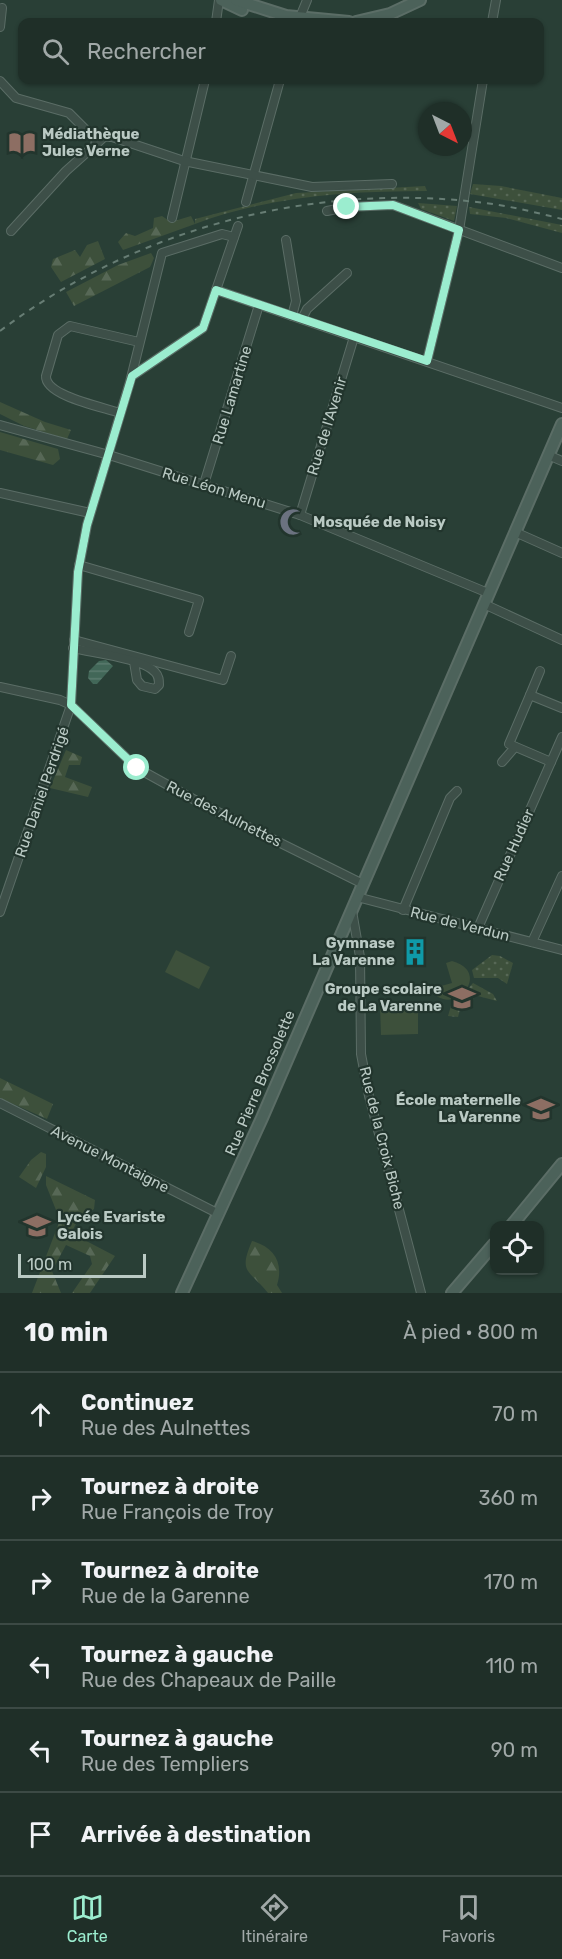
<!DOCTYPE html>
<html lang="fr">
<meta charset="utf-8">
<style>
:root{--surface:#1f2f28;--page:#273730;--text:#f1f3f6;--muted:#a1a9a8;--line:#3c4a45;--accent:#9bedcf}
body{margin:0;font-family:Rubik,sans-serif;background:var(--page);color:var(--text)}
.controls{position:absolute;right:18px;bottom:18px;display:grid;overflow:hidden;border-radius:12px;box-shadow:0 2px 4px #0004}
.controls button{width:54px;height:54px;display:grid;place-items:center;padding:0;border:0;border-bottom:2px solid var(--line);background:var(--surface);color:var(--text);font:30px sans-serif}
.compass{position:absolute;left:418px;top:102px;width:54px;height:54px;border-radius:50%;background:var(--surface);box-shadow:0 2px 4px #0004;rotate:138deg}
.scale{position:absolute;left:18px;bottom:15px;width:128px;box-sizing:border-box;padding-left:6px;border:3px solid #bacac4;border-top:0;font-size:16px;line-height:21px;white-space:nowrap;color:#bacac4;-webkit-text-stroke:4px #22352d;paint-order:stroke}
.stop{position:absolute;width:18px;height:18px;margin:-14px;border:4px solid #9bedcf;border-radius:50%;background:#fff}
.stop.end{background:#9bedcf;border-color:#fff;box-shadow:0 2px 6px #0008}
.list{margin:0;padding:0;list-style:none}
h2{display:flex;justify-content:space-between;align-items:center;height:78px;margin:0;padding:0 24px;font-size:26px}
h2 small{font-size:20px;font-weight:400;color:var(--muted)}
.list li{display:grid;grid-template-columns:39px 1fr auto;gap:18px;align-items:center;box-sizing:border-box;height:84px;padding:0 24px;border-top:2px solid var(--line)}
.list b{display:block;font-size:22px;white-space:nowrap}
.list p{margin:0;font-size:20px;white-space:nowrap;color:var(--muted)}
.list em{font-size:20px;font-style:normal;color:var(--muted)}
.icon{flex:none;width:33px;height:33px;fill:none;stroke:currentColor;stroke-width:2;stroke-linecap:round;stroke-linejoin:round}
.map{position:relative;flex:none;width:562px;height:1293px;overflow:hidden}
.search{position:absolute;background:var(--surface);box-shadow:0 2px 4px #0004;left:18px;right:18px;top:18px;height:66px;display:flex;align-items:center;gap:15px;box-sizing:border-box;padding:0 21px;border-radius:12px;color:var(--muted);font-size:22px}
.sheet{height:582px;background:var(--surface)}
nav{display:flex;justify-content:space-around;align-items:center;box-sizing:border-box;height:84px;border-top:2px solid var(--line);background:var(--surface);font-size:16px;color:var(--muted)}
nav a{display:grid;justify-items:center;gap:3px}
nav .on{color:var(--accent)}
.map>svg:first-child{display:block}
.grass{fill:url(#grass-dots)}
.forest{fill:url(#forest-firs)}
.green{fill:#3d503b}
.water{fill:url(#water-rules)}
.lines{fill:none;stroke-linecap:round;stroke-linejoin:round}
.street-casing{stroke:#5b6d66;stroke-width:10}
.secondary-casing{stroke:#5b6d66;stroke-width:14}
.street{stroke:#3d4f48;stroke-width:8}
.secondary{stroke:#4c625a;stroke-width:10}
.rail{stroke:#677d74;stroke-width:2;stroke-dasharray:6 6;stroke-linecap:butt}
.route{stroke:#9bedcf;stroke-width:8}
.labels{text-anchor:middle;dominant-baseline:central;stroke-width:4.5;stroke-linejoin:round;paint-order:stroke}
.poi-label{font-size:15px;font-weight:bold;fill:#bacac4;stroke:#22352d;text-anchor:start}
.street-label{font-size:15px;fill:#bacac4;stroke:#22352d}
</style>
<div class="map">
<svg width="562" height="1293" viewBox="0 0 562 1293">
<defs>
<pattern id="grass-dots" width="8" height="8" patternUnits="userSpaceOnUse" patternTransform="scale(1.5)"><rect width="8" height="8" fill="#3d503b"/><path d="M2 2h.1M6 6h.1" fill="none" stroke="#576856" stroke-width="1.8" stroke-linecap="round"/></pattern>
<pattern id="forest-firs" width="22" height="20" patternUnits="userSpaceOnUse" patternTransform="scale(1.5)"><rect width="22" height="20" fill="#3d503b"/><path d="M5 1l3.5 6h-7zM16 11l3.5 6h-7z" fill="#576856"/></pattern>
<pattern id="water-rules" width="6" height="5" patternUnits="userSpaceOnUse" patternTransform="scale(1.5)"><rect width="6" height="5" fill="#426758"/><path d="M0 2.5h6" fill="none" stroke="#5b7b6e"/></pattern>
</defs>
<rect width="100%" height="100%" fill="#293f36"/>
<g class="grass">
<polygon points="473,184 501,186 562,198 562,210 470,194"/>
<path d="M 425,186 L 427,191 C 348,191 270,196 195,224 L 195,219 L 296,193 Z"/>
<polygon points="418,203 457,206 454,221 421,209"/>
<polygon points="469,207 562,225 562,233 506,218 470,214"/>
<polygon points="492,955 500,956 513,963 507,984 498,978 474,978 472,970"/>
<polygon points="473,983 493,994 497,1001 474,995 473,1000 462,1002 458,1017 448,1016 453,999 465,992"/>
</g>
<g class="forest">
<polygon points="162,216 171,222 191,216 195,224 123,250 118,242 126,233 135,236 153,228 154,218"/>
<polygon points="98,241 105,259 61,282 51,267 53,259 75,250 80,257 87,245"/>
<polygon points="151,253 154,258 150,267 74,306 66,292 118,265"/>
<polygon points="0,402 45,422 71,430 67,439 24,426 0,414"/>
<polygon points="0,432 58,449 60,459 53,465 0,450"/>
<polygon points="66,750 82,757 80,765 69,765 65,777 92,787 88,797 50,788"/>
<polygon points="0,1078 53,1104 47,1119 0,1098"/>
<polygon points="41,1152 46,1154 46,1167 36,1188 19,1177 31,1160"/>
<polygon points="46,1176 95,1200 94,1209 77,1222 71,1233 115,1256 90,1293 72,1293 92,1264 90,1256 66,1245 52,1271 61,1293 32,1293 60,1220 46,1185"/>
<path d="M 252,1241 C 274,1247 284,1263 277,1285 L 282,1293 L 268,1293 C 249,1269 238,1274 252,1241 Z"/>
</g>
<g class="green">
<polygon points="176,950 210,967 199,989 165,972"/>
<path d="M 452,961 C 494,972 452,1021 430,989 L 452,983 L 446,963 Z"/>
<polygon points="380,1007 418,1007 418,1034 381,1035"/>
</g>
<polygon class="water" points="106,660 113,666 97,684 93,684 88,678 89,671 99,661"/>
<g class="lines">
<defs>
<g id="street">
<polyline points="216,22 219,0"/>
<polyline points="298,22 307,0"/>
<polyline points="492,22 496,0"/>
<polyline points="0,27 2,8"/>
<polyline points="0,81 16,98 69,113 97,141"/>
<polyline points="246,202 280,80"/>
<polyline points="327,211 347,207 393,205 562,268"/>
<polyline points="172,218 205,80"/>
<polyline points="11,231 66,171 104,137 112,137 184,161 312,187 392,184"/>
<polyline points="286,240 296,301 292,316"/>
<polyline points="216,290 562,408"/>
<polyline points="302,319 307,309 347,273"/>
<polyline points="427,361 459,230 483,80"/>
<polyline points="132,376 203,328 238,226"/>
<path d="M 120,413 C 103,407 45,396 46,376 L 58,335 L 70,326 L 139,342"/>
<polyline points="0,425 109,455 300,515 488,593"/>
<polyline points="548,455 562,461"/>
<polyline points="204,484 259,305"/>
<polyline points="0,493 90,513"/>
<polyline points="300,515 354,337"/>
<polyline points="515,532 562,553"/>
<polyline points="79,565 199,600 189,632"/>
<polyline points="484,604 562,640"/>
<polyline points="74,640 223,680 231,656"/>
<path d="M 73,648 C 92,653 142,658 155,672 C 159,676 159,680 159,685 L 155,689 L 142,686 L 137,680 L 134,662"/>
<polyline points="0,687 60,700 71,705 137,768 204,805 363,884"/>
<polyline points="530,695 540,671"/>
<polyline points="502,762 515,747"/>
<polyline points="551,762 509,744 530,695 562,708"/>
<polyline points="357,897 562,950"/>
<polyline points="403,910 450,798 457,791"/>
<polyline points="352,911 360,957 361,1054 369,1096 421,1293"/>
<polyline points="0,912 71,705 78,572 87,525 130,382 162,253 222,234 234,237"/>
<polyline points="478,928 562,737"/>
<polyline points="532,942 562,876"/>
<polyline points="0,1103 219,1214"/>
</g>
<g id="secondary">
<polyline points="221,0 242,10"/>
<polyline points="236,0 286,16 349,22"/>
<polyline points="356,22 390,14 420,0"/>
<polyline points="511,1226 562,1164"/>
<polyline points="182,1293 262,1118 562,424"/>
<polyline points="452,1293 494,1244"/>
</g>
</defs>
<use href="#street" class="street-casing"/>
<use href="#secondary" class="secondary-casing"/>
<use href="#street" class="street"/>
<use href="#secondary" class="secondary"/>
<path class="rail" d="M 0,331 C 135,229 309,183 477,202 C 506,205 534,212 562,219"/>
</g>
<g class="lines">
<polyline class="route" points="137,768 71,705 78,572 87,525 132,376 203,328 216,290 427,361 459,230 393,205 347,207"/>
</g>
<defs>
<symbol id="library-bare" viewBox="-9 -9 18 18"><path d="M-6-4Q-3-5.5-.7-3.5V5Q-3 3-6 4ZM6-4Q3-5.5 .7-3.5V5Q3 3 6 4Z" fill="#8d6e63" stroke="#22352d" stroke-width="2.5" paint-order="stroke"/></symbol>
<symbol id="mosque-bare" viewBox="-9 -9 18 18"><path d="M3.5-4.9A6 6 0 1 0 3.5 4.9A5 5 0 1 1 3.5-4.9Z" fill="#6b7280" stroke="#22352d" stroke-width="2.5" paint-order="stroke"/></symbol>
<symbol id="building-bare" viewBox="-9 -9 18 18"><path d="M-4-6H4V6H1V3H-1V6H-4ZM-2.5-4.3h1.7v1.8h-1.7ZM.8-4.3h1.7v1.8H.8ZM-2.5-1h1.7V.8h-1.7ZM.8-1h1.7V.8H.8Z" fill="#0f9aa8" stroke="#22352d" stroke-width="2.5" paint-order="stroke"/></symbol>
<symbol id="school-bare" viewBox="-9 -9 18 18"><path d="M0-5L7-2L0 1L-7-2ZM-4 1L0 2.5L4 1V4Q0 6-4 4Z" fill="#8d6e63" stroke="#22352d" stroke-width="2.5" paint-order="stroke"/></symbol>
</defs>
<g fill-rule="evenodd">
<use href="#library-bare" x="3" y="124" width="38" height="38"/>
<use href="#mosque-bare" x="274" y="503" width="38" height="38"/>
<use href="#building-bare" x="396" y="933" width="38" height="38"/>
<use href="#school-bare" x="443" y="979" width="38" height="38"/>
<use href="#school-bare" x="522" y="1090" width="38" height="38"/>
<use href="#school-bare" x="18" y="1207" width="38" height="38"/>
</g>
<g class="labels">
<g class="poi-label">
<text x="42" y="134">Médiathèque<tspan x="42" dy="17">Jules Verne</tspan></text>
<text x="313" y="522">Mosquée de Noisy</text>
<text x="395" y="943" text-anchor="end">Gymnase<tspan x="395" dy="17">La Varenne</tspan></text>
<text x="442" y="989" text-anchor="end">Groupe scolaire<tspan x="442" dy="17">de La Varenne</tspan></text>
<text x="521" y="1100" text-anchor="end">École maternelle<tspan x="521" dy="17">La Varenne</tspan></text>
<text x="57" y="1217">Lycée Evariste<tspan x="57" dy="17">Galois</tspan></text>
</g>
<g class="street-label">
<text transform="translate(232 395) rotate(-73)">Rue Lamartine</text>
<text transform="translate(327 426) rotate(-73)">Rue de l'Avenir</text>
<text transform="translate(214 488) rotate(17)">Rue Léon Menu</text>
<text transform="translate(42 792) rotate(-71)">Rue Daniel Perdrigé</text>
<text transform="translate(224 814) rotate(27)">Rue des Aulnettes</text>
<text transform="translate(514 845) rotate(-66)">Rue Hudier</text>
<text transform="translate(460 924) rotate(14)">Rue de Verdun</text>
<text transform="translate(260 1083) rotate(-67)">Rue Pierre Brossolette</text>
<text transform="translate(382 1138) rotate(76)">Rue de la Croix Biche</text>
<text transform="translate(110 1159) rotate(27)">Avenue Montaigne</text>
</g>
</g>
</svg>
<div class="controls">
<button><svg class="icon" aria-label="locate" viewBox="0 0 24 24"><circle cx="12" cy="12" r="6"/><path d="M12 2v4M12 18v4M2 12h4M18 12h4"/></svg></button>
</div>
<svg class="compass" viewBox="-18 -18 36 36"><path d="M0-13l5 13h-10z" fill="#e53935"/><path d="M0 13l5-13h-10z" fill="#a1a9a8"/></svg>
<div class="scale">100 m</div>
<div class="stop" style="left:137px;top:768px"></div>
<div class="stop end" style="left:347px;top:207px"></div>
<div class="search"><svg class="icon" aria-label="search" viewBox="0 0 24 24"><circle cx="10" cy="10" r="6"/><path d="M15 15l6 6"/></svg>Rechercher</div>
</div>
<section class="sheet">
<h2>10 min<small>À pied · 800 m</small></h2>
<ul class="list">
<li><svg class="icon" aria-label="ahead" viewBox="0 0 24 24"><path d="M12 20V5M6 11l6-6 6 6"/></svg><div><b>Continuez</b><p>Rue des Aulnettes</p></div><em>70 m</em></li>
<li><svg class="icon" aria-label="right" viewBox="0 0 24 24"><path d="M7 20v-9h11M14 6l5 5-5 5"/></svg><div><b>Tournez à droite</b><p>Rue François de Troy</p></div><em>360 m</em></li>
<li><svg class="icon" aria-label="right" viewBox="0 0 24 24"><path d="M7 20v-9h11M14 6l5 5-5 5"/></svg><div><b>Tournez à droite</b><p>Rue de la Garenne</p></div><em>170 m</em></li>
<li><svg class="icon" aria-label="left" viewBox="0 0 24 24"><path d="M17 20v-9H6M10 6l-5 5 5 5"/></svg><div><b>Tournez à gauche</b><p>Rue des Chapeaux de Paille</p></div><em>110 m</em></li>
<li><svg class="icon" aria-label="left" viewBox="0 0 24 24"><path d="M17 20v-9H6M10 6l-5 5 5 5"/></svg><div><b>Tournez à gauche</b><p>Rue des Templiers</p></div><em>90 m</em></li>
<li><svg class="icon" aria-label="arrive" viewBox="0 0 24 24"><path d="M6 21V4h12l-3 4 3 4H6"/></svg><div><b>Arrivée à destination</b></div></li>
</ul>
</section>
<nav>
<a class="on"><svg class="icon" aria-label="map" viewBox="0 0 24 24"><path d="M3 6l6-2 6 2 6-2v14l-6 2-6-2-6 2zM9 4v14M15 6v14"/></svg>Carte</a>
<a><svg class="icon" aria-label="directions" viewBox="0 0 24 24"><path d="M12 3l9 9-9 9-9-9zM9 14v-3h6M13 9l2 2-2 2"/></svg>Itinéraire</a>
<a><svg class="icon" aria-label="saved" viewBox="0 0 24 24"><path d="M7 4h10v16l-5-4-5 4z"/></svg>Favoris</a>
</nav>
